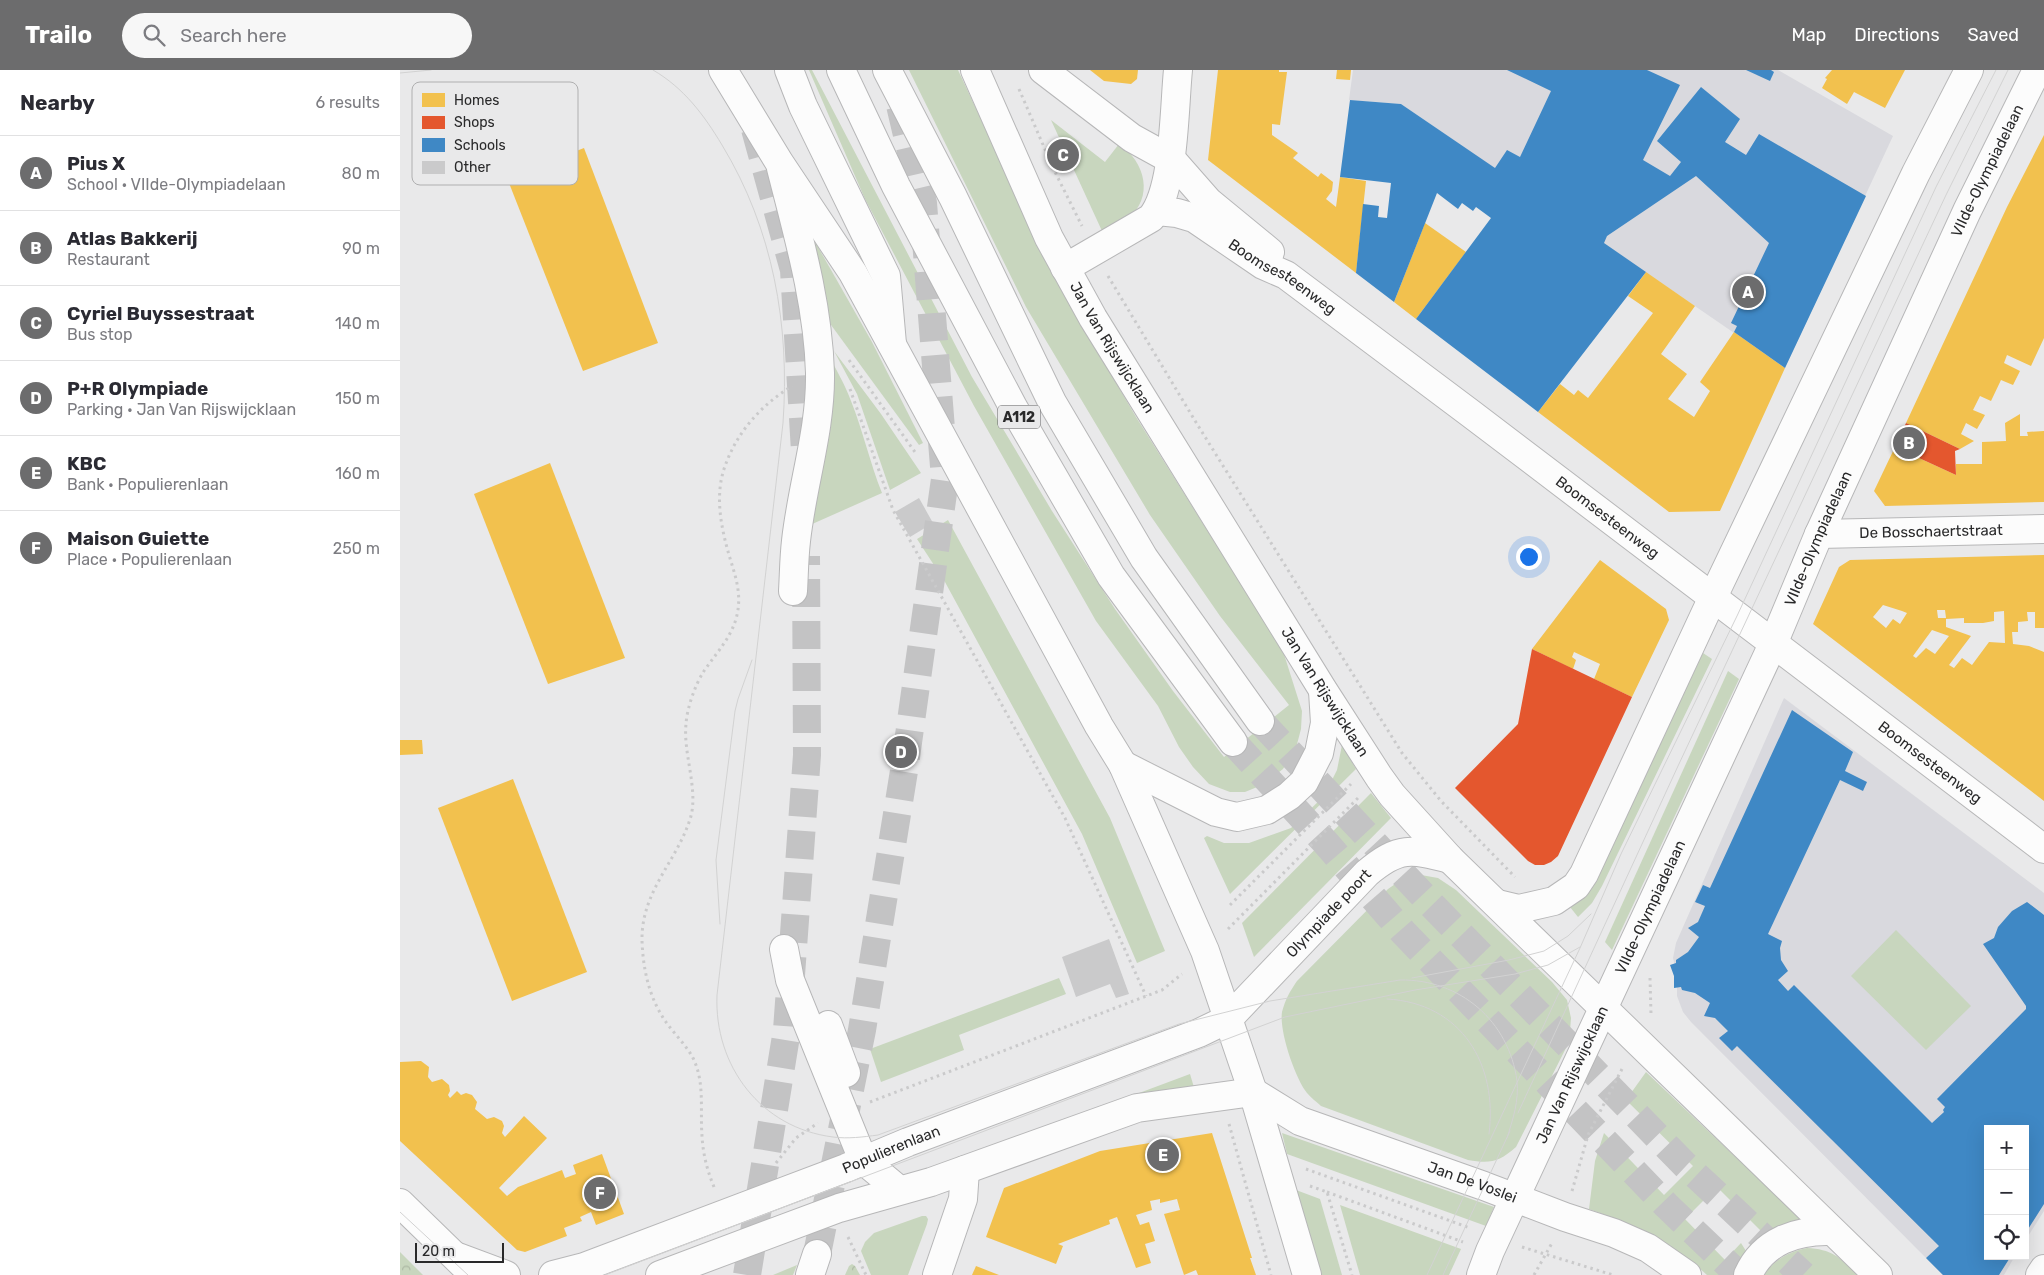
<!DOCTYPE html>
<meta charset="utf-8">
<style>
:root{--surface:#fff;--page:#f7f7f7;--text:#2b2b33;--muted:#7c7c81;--line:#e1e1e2;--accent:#6c6c6d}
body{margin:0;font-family:Rubik,sans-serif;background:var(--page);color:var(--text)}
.controls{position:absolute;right:15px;bottom:15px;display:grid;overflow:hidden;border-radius:0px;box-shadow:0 5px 20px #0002}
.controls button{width:45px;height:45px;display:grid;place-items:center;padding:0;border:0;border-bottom:1px solid var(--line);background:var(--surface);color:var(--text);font:25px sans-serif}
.scale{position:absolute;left:15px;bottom:12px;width:89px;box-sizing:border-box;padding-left:5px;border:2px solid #29292a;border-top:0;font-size:14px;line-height:18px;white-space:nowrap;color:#29292a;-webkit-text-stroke:4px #e9e9ea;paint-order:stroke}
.you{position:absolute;left:1128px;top:486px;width:18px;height:18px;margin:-12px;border:4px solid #fff;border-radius:50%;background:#1a73e8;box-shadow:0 0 0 8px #1a73e833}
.badge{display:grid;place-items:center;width:32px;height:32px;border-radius:50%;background:var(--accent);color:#fff;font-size:16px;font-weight:700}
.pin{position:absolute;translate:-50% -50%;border:2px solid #fff;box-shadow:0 1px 5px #0006}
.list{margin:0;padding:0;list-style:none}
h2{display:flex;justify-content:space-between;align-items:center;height:65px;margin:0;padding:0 20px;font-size:21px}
h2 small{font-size:16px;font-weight:400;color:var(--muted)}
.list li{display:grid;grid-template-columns:32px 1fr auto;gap:15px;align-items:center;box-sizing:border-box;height:75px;padding:0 20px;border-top:1px solid var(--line)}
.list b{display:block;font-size:19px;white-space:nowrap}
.list p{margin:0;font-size:16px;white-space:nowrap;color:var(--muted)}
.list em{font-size:16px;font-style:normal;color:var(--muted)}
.icon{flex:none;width:28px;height:28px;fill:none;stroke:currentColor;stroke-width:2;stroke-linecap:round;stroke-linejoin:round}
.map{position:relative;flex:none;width:1644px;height:1205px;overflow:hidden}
header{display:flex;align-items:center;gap:30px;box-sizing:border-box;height:70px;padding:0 25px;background:var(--accent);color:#fff}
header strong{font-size:24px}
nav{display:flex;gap:28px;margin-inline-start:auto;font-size:18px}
.search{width:350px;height:45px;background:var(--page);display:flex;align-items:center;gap:12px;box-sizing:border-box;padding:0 18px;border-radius:28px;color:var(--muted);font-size:19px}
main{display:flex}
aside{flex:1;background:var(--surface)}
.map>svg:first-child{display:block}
.built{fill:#d9d9de}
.green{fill:#c8d6be}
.forest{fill:url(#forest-crowns)}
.homes{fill:#f2c14e;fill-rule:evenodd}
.shops{fill:#e4572e}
.schools{fill:#3f88c5}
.building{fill:#cacacb}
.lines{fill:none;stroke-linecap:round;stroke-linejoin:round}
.highway-tunnel{stroke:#c3c3c4;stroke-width:28;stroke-dasharray:28 14;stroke-linecap:butt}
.minor-casing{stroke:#b7b7b8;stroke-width:30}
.major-casing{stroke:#b7b7b8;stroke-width:30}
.highway-casing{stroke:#b7b7b8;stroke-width:30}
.path{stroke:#cacacb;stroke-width:3;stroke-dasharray:2.5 4;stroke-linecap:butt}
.minor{stroke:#fcfcfc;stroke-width:28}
.major{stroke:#fcfcfc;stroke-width:28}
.highway{stroke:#fcfcfc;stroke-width:28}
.tram{stroke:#d2d2d2;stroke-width:1}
.labels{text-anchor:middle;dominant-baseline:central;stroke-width:5;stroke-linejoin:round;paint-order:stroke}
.shield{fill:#e9e9ea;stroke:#636364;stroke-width:1}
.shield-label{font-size:14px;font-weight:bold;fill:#29292a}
.street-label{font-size:15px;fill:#29292a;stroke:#e9e9ea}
.key{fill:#e9e9ea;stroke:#afafb0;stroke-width:1}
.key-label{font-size:14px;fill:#29292a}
</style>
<header>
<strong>Trailo</strong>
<div class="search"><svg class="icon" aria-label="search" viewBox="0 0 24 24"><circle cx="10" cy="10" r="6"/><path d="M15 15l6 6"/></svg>Search here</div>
<nav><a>Map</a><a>Directions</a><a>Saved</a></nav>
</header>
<main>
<aside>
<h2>Nearby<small>6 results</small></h2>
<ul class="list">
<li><span class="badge">A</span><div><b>Pius X</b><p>School · VIIde-Olympiadelaan</p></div><em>80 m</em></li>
<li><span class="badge">B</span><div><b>Atlas Bakkerij</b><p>Restaurant</p></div><em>90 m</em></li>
<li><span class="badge">C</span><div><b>Cyriel Buyssestraat</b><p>Bus stop</p></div><em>140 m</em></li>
<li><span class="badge">D</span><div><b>P+R Olympiade</b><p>Parking · Jan Van Rijswijcklaan</p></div><em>150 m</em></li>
<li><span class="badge">E</span><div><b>KBC</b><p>Bank · Populierenlaan</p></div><em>160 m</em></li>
<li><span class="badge">F</span><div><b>Maison Guiette</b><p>Place · Populierenlaan</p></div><em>250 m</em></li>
</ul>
</aside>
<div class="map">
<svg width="1644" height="1205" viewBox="0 0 1644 1205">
<defs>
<pattern id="forest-crowns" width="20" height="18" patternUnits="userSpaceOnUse" patternTransform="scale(1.25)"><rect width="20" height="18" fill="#c8d6be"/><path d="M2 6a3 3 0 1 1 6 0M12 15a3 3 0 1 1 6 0" fill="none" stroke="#acb8a3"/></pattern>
</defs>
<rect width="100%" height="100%" fill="#e9e9ea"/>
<g class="built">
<polygon points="953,0 1378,0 1493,66 1385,298 1001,34 949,30"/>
<polygon points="1384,628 1644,823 1644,1141 1625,1171 1625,1059 1588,1059 1588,1186 1615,1186 1604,1205 1543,1205 1291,952 1283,942 1277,926 1277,904 1273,888 1276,873"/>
</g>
<g class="green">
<polygon points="409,0 412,0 572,307 652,441 715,539 773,621 824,687 889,635 820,546 750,445 626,237 509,0 558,0 656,210 736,347 883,581 902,641 901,659 896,678 883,699 862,715 845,722 830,722 809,714 793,697 779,677 758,636 696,551 574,336 465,129"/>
<path d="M 651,50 L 705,92 L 719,74 C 745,91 755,128 727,149 C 720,154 710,158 702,161 Z"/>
<polygon points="414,170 472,272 523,373 519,375 423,244 409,173"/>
<polygon points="434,281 481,344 521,403 490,420 457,324"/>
<path d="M 427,282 C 435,298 445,314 451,331 C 463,361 470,393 482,423 L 410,455 Z"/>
<polygon points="548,450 710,748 765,881 737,893 682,764 545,512 517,469"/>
<polygon points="1303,583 1312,589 1202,816 1192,833 1178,847 1170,837 1186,826 1195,811"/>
<polygon points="1328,601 1339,609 1212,880 1205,872"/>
<polygon points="942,675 956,699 830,824 804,768 807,766 824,773 849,773 891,758 924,726 937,700"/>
<polygon points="971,723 991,748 854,887 842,853"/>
<path d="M 1021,805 L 1038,808 L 1056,820 L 1152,912 L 1167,930 L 1171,948 L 1170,961 L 1166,978 L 1116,1077 C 1099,1092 1090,1094 1068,1090 L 921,1036 C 917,1032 911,1028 907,1023 C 895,1008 879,961 882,942 C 885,930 890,921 897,911 L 988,819 L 1001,810 Z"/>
<polygon points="1496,860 1571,936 1526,980 1451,906"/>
<polygon points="659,908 666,924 559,965 564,980 481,1012 470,979"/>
<path d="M 1246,1002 L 1403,1151 L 1365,1165 L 1317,1117 L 1285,1149 L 1325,1190 L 1341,1173 L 1346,1181 L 1335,1205 L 1307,1205 C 1271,1172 1235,1155 1189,1139 L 1195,1091 L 1204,1063 L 1264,1125 L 1293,1096 L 1226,1030 Z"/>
<polygon points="790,1004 796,1024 528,1102"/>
<polygon points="882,1063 1094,1137 1086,1156 887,1084"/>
<polygon points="896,1120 920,1129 942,1205 921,1205"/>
<polygon points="940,1135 1061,1179 1049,1205 960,1205"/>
<polygon points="522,1146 526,1146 528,1149 527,1154 508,1205 471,1205 461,1181 465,1172 474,1163"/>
<path d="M 1407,1178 C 1433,1179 1441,1189 1459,1205 L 1364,1205 C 1375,1189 1389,1182 1407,1178 Z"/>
<polygon points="397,1195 393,1205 373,1205"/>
</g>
<g class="forest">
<polygon points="0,1182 23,1205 0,1205"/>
<polygon points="452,1194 455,1196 460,1205 445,1205 449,1196"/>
</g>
<g class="homes">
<polygon points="690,0 738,0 737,9 731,14 704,11"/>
<polygon points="818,0 879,0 879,2 887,2 880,55 872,54 872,65 898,83 893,88 918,107 921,103 933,112 932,121 926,129 936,137 940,107 966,111 956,203 808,90"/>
<polygon points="937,0 951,0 950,10 936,9"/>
<polygon points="1432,0 1505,0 1485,38 1454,22 1447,34 1422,18 1427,9 1425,8"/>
<polygon points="1644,65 1644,268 1631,296 1607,285 1604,293 1620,301 1613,315 1601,310 1591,331 1580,326 1573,340 1585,345 1577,359 1566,353 1561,364 1574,371 1560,379 1506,353 1607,137"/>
<polygon points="184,78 258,273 183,301 107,108"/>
<polygon points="1025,153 1066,182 1016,249 994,232"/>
<polygon points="1246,202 1295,236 1261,284 1287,304 1268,329 1294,347 1310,321 1300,312 1334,262 1385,298 1320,441 1269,442 1138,342 1160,314 1174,325 1178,320 1188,328 1253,243 1228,226"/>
<polygon points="1620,344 1620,366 1628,366 1627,362 1644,361 1644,432 1485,436 1474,421 1495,377 1556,405 1556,394 1582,394 1582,372 1606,371 1605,353"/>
<polygon points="150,393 225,588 148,614 74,424"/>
<path d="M 1644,485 L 1644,558 L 1635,558 L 1635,542 L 1627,542 L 1628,551 L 1618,552 L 1618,562 L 1612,562 L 1613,574 L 1629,576 L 1644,582 L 1644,731 L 1413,554 L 1439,497 L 1450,490 ZM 1483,535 L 1502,541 L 1507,543 L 1500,554 L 1493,549 L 1486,558 L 1473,547 ZM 1537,540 L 1545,540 L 1546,548 L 1538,548 ZM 1604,541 L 1605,573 L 1589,572 L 1572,595 L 1562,588 L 1554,598 L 1549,595 L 1571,566 L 1546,557 L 1546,549 L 1564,548 L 1564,553 L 1583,553 L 1594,551 L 1594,542 ZM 1532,560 L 1549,566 L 1535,584 L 1526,578 L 1516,588 L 1513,586 Z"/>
<polygon points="1200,490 1266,539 1269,550 1232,627 1194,609 1200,594 1174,582 1172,587 1176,590 1173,599 1132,579"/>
<polygon points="0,670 22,670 23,684 0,685"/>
<polygon points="113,709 187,902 112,931 38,738"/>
<polygon points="21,991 29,997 28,1007 32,1012 42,1009 49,1015 50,1021 48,1025 50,1028 57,1021 61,1025 66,1023 72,1025 77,1032 75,1039 87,1049 94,1047 102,1051 104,1056 102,1063 105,1067 124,1046 147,1068 99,1118 107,1126 118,1117 162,1100 165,1108 176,1104 173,1095 202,1084 224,1144 196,1155 191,1142 180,1147 182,1151 164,1158 167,1166 125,1182 117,1180 0,1071 0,992"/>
<polygon points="812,1063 852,1188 850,1188 856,1205 798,1205 796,1200 784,1205 764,1144 780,1140 777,1129 760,1133 760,1129 750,1131 752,1140 736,1145 740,1155 749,1152 755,1171 745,1174 751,1193 736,1198 717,1147 709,1150 710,1154 658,1174 663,1176 656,1194 586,1167 604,1118 700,1081"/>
<polygon points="576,1196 599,1205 572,1205"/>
</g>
<g class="shops">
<polygon points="1506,353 1560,379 1555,381 1556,405 1495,377"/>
<polygon points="1132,579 1232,627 1158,786 1151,792 1144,795 1135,795 1128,791 1055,718 1118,654"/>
</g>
<g class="schools">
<polygon points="1107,0 1247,0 1280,15 1243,90 1270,106 1281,92 1257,71 1301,17 1340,49 1325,72 1346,85 1359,64 1466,126 1385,298 1334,262 1337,256 1331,253 1369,173 1296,106 1207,166 1204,173 1246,202 1138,342 1016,249 1091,148 1076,137 1073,141 1062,133 1058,139 1037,123 994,232 956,203 963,134 979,136 978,147 987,148 991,113 940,107 950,30 1001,34 1095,98 1107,80 1120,87 1151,21"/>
<polygon points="1346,0 1371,0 1374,2 1370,11"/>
<polygon points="1392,640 1453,682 1445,701 1467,712 1463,721 1440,710 1368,864 1382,871 1380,878 1381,890 1388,901 1378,910 1388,921 1394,915 1532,1053 1544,1042 1543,1040 1545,1037 1537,1029 1626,939 1626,936 1583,874 1594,868 1598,857 1612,841 1627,832 1644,845 1644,1134 1625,1164 1625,1059 1588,1059 1588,1186 1611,1186 1599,1205 1543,1205 1526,1188 1539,1176 1337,976 1332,981 1319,968 1328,961 1315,948 1304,946 1310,933 1295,923 1282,920 1281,917 1274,918 1274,906 1270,895 1276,893 1276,890 1288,882 1299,867 1288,858 1298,852 1305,836 1295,832 1303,815 1310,818"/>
</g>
<g class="building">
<polygon points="519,428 533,453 510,467 495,442"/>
<polygon points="709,869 729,924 716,928 710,914 676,927 662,887"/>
</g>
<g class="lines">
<g class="highway-tunnel">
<polyline points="355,59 394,200 405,381"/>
<polyline points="860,651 1030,833 1285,1095 1403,1205"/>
<polyline points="833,672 925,772 1003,862 1266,1135 1339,1205"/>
<polyline points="417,1184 462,960 504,701 545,409 523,133 500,35"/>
<polyline points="347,1205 387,960 407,685 406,486"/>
</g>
<defs>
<g id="minor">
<polyline points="643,0 732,68 772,90 808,131 870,182"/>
<path d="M 381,98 C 398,165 418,233 420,303 C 421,360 402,415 396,471 C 394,488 394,504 393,521"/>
<path id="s1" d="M 757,141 L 777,143 L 794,148 L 863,195 L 886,205 L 1070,343 L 1644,779"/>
<path d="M 665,198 L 751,148 C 775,120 774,38 778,0"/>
<path id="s2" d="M 1419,464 L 1644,459"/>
<polyline points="384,879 390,910 463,1090 499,1120"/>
<polyline points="428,955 446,1003"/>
<polyline points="0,1133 74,1205"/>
<polyline points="58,1187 106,1205"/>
<path id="s3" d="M 153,1205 L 184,1197 L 446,1098 L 508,1072 L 799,963 L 828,949"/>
<polyline points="260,1205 439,1138 531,1112 737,1038 853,1022"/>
<polyline points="537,1205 563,1129 565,1100"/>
<path d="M 1348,1205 C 1363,1171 1397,1160 1431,1161"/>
<polyline points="1640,1205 1644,1199"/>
</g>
<g id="major">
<polyline points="323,0 379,92 453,203 699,656 723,695 805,881 853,1022 907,1205"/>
<path id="s4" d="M 575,0 L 649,168 L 693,248 L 923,620 L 979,707 L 992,725 L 1050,789 L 1478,1205"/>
<polyline points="723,695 816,742 837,747 867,740 889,726 904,712 919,683 925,653 923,621"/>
<polyline points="1098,834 1119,839 1154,831 1176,816 1184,804 1313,527 1516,103 1569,0"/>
<path id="s5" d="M 828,949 L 967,803 C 999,776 1011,779 1050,789"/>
<path id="s6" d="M 853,1022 L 900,1051 L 1084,1116 L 1165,1147 L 1214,1163 L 1248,1178 L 1287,1205"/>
<path id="s7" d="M 1081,1205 L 1090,1181 L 1373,574 L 1419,464 L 1567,141 L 1637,0"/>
</g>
<g id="highway">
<polyline points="389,0 403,36 486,206 492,274"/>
<polyline points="441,0 496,116 613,337 711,506 833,672"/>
<polyline points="487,0 553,127 652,332 744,488 860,651"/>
<polyline points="410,1205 417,1184"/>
</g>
</defs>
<use href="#minor" class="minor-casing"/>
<use href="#major" class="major-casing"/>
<use href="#highway" class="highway-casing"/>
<g class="path">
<polyline points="619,19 653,98 682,156"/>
<polyline points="708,206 797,354 1002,683 1041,731 1115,807"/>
<polyline points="449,290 515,382"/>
<polyline points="450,319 493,440 665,748 746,926"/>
<polyline points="830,835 951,714"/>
<polyline points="828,859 959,727"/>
<polyline points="1250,908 1251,944"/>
<polyline points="470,1032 762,920 782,904"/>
<polyline points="829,1054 871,1205"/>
<polyline points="376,1093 396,1068 418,1053"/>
<polyline points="906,1099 1070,1158"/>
<polyline points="910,1116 927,1122 952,1205"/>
<path d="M 314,1117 C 307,1100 303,1084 302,1066 C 300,1040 305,1012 293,988 C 285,973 271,961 262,946 C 248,923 243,897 242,871 C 241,820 278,791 291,746 C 298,718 283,683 286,654 C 287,638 295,615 304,601 C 317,582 332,567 337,545 C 342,523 335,505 329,485 C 321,457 315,427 324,399 C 336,363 360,336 392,316"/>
<polyline points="1172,1121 1188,1065 1223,997"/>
<polyline points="927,1122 1063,1172"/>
<polyline points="448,1167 466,1205"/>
<polyline points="1122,1177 1213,1205"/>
<polyline points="1134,1205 1152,1173"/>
</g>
<use href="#minor" class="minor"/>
<use href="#major" class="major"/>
<use href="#highway" class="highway"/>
<g class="tram">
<path d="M 253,0 C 284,18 304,45 322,75 C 373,159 390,255 383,353 L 317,925 C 314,996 361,1058 433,1067 C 448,1069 463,1067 478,1065 L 779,954 L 870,931 L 1000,910 C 1060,909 1109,951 1117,1011 C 1119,1031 1113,1049 1107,1068"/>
<polyline points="0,3 31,0"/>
<polyline points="320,854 316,790 335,641 338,629 352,590"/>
<polyline points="1012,908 1109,890 1144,881 1168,866 1191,844"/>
<path d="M 987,929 C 1062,933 1098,995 1089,1064"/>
<polyline points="1118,1043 1278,696 1546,125 1608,0"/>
<polyline points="0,1142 68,1205"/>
<polyline points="205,1205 885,947 1015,920 1115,904 1148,895 1180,877"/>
<polyline points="1027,1205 1180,878 1221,784 1337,546 1536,117 1596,0"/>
<polyline points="1043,1205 1110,1061"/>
</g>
</g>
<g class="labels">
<rect class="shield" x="598" y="335.5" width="42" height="23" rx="4"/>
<g class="shield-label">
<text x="619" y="347">A112</text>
</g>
<g class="street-label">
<text stroke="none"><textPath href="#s7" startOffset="1215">VIIde-Olympiadelaan</textPath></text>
<text stroke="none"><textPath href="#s1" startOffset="144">Boomsesteenweg</textPath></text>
<text stroke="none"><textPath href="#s4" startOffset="310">Jan Van Rijswijcklaan</textPath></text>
<text stroke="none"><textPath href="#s1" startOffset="549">Boomsesteenweg</textPath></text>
<text stroke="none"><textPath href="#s2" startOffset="112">De Bosschaertstraat</textPath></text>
<text stroke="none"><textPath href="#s7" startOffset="810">VIIde-Olympiadelaan</textPath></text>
<text stroke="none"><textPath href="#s4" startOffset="715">Jan Van Rijswijcklaan</textPath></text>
<text stroke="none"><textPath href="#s1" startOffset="954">Boomsesteenweg</textPath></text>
<text stroke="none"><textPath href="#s7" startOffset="405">VIIde-Olympiadelaan</textPath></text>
<text stroke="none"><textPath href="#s5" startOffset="146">Olympiade poort</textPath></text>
<text stroke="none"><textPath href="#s7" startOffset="220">Jan Van Rijswijcklaan</textPath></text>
<text stroke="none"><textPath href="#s3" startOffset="361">Populierenlaan</textPath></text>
<text stroke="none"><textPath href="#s6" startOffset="238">Jan De Voslei</textPath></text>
</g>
</g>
<rect x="12" y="12" width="166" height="103" rx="8" class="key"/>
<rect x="22" y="23" width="23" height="14" fill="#f2c14e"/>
<rect x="22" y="46" width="23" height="13" fill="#e4572e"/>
<rect x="22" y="68" width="23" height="14" fill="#3f88c5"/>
<rect x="22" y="91" width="23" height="13" fill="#cacacb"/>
<g class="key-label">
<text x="54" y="35">Homes</text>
<text x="54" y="57">Shops</text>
<text x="54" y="80">Schools</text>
<text x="54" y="102">Other</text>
</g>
</svg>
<div class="controls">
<button>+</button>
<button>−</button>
<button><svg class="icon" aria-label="locate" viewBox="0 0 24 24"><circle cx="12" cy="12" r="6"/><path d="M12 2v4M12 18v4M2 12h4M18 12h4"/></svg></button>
</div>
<div class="scale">20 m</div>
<div class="you"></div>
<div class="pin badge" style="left:1348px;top:222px">A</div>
<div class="pin badge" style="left:1509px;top:373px">B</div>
<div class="pin badge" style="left:663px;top:85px">C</div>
<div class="pin badge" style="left:501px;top:682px">D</div>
<div class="pin badge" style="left:763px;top:1085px">E</div>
<div class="pin badge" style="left:200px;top:1123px">F</div>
</div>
</main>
